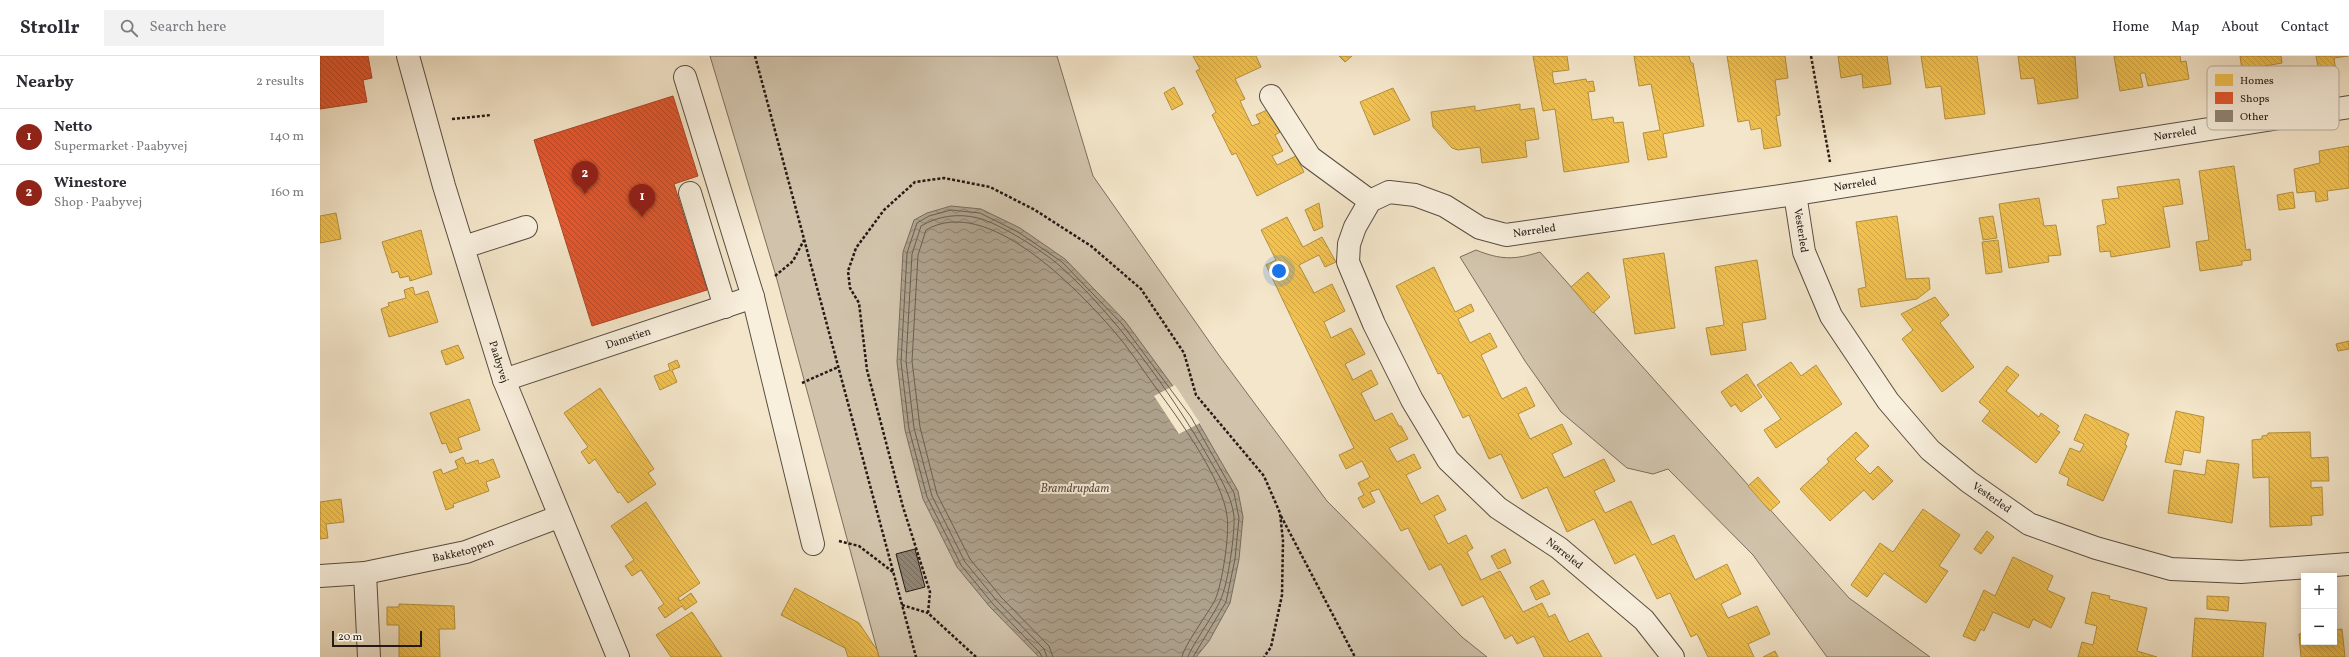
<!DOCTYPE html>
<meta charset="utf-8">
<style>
:root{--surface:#fff;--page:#f2f2f3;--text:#2b2b33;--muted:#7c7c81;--line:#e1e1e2;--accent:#8f2418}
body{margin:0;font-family:Vollkorn,serif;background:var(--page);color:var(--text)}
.controls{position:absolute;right:12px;bottom:12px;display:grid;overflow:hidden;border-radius:0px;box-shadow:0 2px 10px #0003}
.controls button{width:36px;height:36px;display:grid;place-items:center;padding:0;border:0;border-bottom:1px solid var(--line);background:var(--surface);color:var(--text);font:20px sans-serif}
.scale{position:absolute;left:12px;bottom:10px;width:90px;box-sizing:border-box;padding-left:4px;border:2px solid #251a15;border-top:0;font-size:11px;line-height:14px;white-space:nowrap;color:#251a15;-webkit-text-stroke:3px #f8efdd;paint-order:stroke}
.you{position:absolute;left:959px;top:215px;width:14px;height:14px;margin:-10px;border:3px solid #fff;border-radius:50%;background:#1a73e8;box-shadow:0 0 0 6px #1a73e833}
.badge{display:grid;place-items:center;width:26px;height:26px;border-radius:50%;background:var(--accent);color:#fff;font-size:13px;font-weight:700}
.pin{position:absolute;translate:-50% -33px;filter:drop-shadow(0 1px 2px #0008)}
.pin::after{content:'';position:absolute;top:21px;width:14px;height:12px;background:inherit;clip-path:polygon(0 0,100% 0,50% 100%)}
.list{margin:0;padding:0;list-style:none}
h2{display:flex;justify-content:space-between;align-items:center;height:52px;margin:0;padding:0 16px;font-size:17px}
h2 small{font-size:13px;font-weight:400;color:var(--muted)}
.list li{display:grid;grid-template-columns:26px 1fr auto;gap:12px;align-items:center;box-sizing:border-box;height:56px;padding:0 16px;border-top:1px solid var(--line)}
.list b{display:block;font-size:15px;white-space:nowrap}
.list p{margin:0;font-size:13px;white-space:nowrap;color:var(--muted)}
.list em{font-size:13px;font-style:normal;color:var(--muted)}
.icon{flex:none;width:22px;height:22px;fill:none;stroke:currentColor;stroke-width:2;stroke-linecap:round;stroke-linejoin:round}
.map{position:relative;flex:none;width:2029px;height:601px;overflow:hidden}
header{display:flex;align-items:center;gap:24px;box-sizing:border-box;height:56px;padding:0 20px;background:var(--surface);border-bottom:1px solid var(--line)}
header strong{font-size:19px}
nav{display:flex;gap:22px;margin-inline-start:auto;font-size:14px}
.search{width:280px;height:36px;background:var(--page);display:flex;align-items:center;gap:10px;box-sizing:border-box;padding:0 14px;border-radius:0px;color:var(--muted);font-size:15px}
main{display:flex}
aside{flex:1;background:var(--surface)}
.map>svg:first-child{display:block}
.green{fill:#d1c3ab;stroke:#7b6e60}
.water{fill:url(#water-waves);stroke:#776b5c}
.pier{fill:#f4e6ca}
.homes{fill:url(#homes-back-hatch);stroke:#b48f3d}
.shops{fill:url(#shops-back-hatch);stroke:#ab4526}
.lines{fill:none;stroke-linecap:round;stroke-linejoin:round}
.shore{stroke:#6a5e50;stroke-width:1}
.building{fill:url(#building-back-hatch);stroke:#251a15}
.minor-casing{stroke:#594d42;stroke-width:24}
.path{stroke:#251a15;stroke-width:2.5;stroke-dasharray:3 2;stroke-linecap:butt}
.minor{stroke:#f8efdd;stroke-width:22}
.labels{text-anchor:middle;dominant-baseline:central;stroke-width:4;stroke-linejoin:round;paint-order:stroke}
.street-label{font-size:11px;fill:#251a15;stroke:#f8efdd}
.water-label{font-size:12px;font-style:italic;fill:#5c5045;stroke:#f8efdd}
.key{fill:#f8efdd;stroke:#b9afa1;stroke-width:1}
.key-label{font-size:11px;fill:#251a15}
</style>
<header>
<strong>Strollr</strong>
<div class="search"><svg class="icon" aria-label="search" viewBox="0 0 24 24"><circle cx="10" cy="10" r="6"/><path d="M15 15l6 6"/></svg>Search here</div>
<nav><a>Home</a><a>Map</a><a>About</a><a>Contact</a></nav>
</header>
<main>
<aside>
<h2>Nearby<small>2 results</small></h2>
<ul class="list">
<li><span class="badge">1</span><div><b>Netto</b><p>Supermarket · Paabyvej</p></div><em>140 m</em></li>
<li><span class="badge">2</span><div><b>Winestore</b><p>Shop · Paabyvej</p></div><em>160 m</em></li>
</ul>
</aside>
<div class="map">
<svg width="2029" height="601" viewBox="0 0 2029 601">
<defs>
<pattern id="water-waves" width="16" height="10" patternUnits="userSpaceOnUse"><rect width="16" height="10" fill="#aea18c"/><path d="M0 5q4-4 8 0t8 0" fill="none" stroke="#8d8271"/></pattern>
<pattern id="homes-back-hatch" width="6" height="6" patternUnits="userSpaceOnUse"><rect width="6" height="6" fill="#f2c14e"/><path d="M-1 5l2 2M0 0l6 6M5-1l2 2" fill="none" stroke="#cfa543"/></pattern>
<pattern id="shops-back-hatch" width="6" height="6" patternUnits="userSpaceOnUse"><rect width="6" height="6" fill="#e4572e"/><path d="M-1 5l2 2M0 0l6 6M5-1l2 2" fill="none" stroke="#b94726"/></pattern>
<pattern id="building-back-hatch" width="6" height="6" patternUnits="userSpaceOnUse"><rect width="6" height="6" fill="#918473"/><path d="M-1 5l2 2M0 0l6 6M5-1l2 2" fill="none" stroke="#766b5d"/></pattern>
</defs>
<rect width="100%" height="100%" fill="#f4e6ca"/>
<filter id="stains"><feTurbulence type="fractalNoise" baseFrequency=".005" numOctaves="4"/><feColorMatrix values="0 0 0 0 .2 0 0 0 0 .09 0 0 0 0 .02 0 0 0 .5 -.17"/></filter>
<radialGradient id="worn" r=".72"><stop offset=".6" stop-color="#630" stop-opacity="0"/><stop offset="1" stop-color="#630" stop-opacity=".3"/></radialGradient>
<g class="green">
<polygon points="390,0 737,0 773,120 898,298 1007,445 1142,581 1167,601 559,601 456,220"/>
<path d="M 1156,194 C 1181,204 1194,204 1220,196 L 1529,542 L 1610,601 L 1507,601 L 1433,499 L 1348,413 L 1333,418 L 1307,412 L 1241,356 L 1205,305 L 1140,201 Z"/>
</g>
<polygon class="water" points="631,150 661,153 700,172 745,203 805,265 874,359 918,435 923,461 919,503 910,547 889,585 876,601 719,601 670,551 637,511 603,443 585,374 577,306 583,196 594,164 607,157"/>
<polygon class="pier" points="855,329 880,367 859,378 834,340"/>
<g class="homes">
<polygon points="873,0 936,0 941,11 915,23 925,43 920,45 932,70 940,67 936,59 947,54 952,60 960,76 955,79 963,95 952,100 957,109 976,100 984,116 937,140 916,97 912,99 892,59 896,56 876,15 880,13"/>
<polygon points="1019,0 1032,0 1025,6"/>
<polygon points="1213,0 1247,0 1249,14 1232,16 1234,28 1266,23 1267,26 1273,25 1275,35 1268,36 1272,64 1293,61 1294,67 1303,66 1309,106 1244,116 1235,53 1223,55"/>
<polygon points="1314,0 1369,0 1371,7 1373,7 1384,70 1343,78 1347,101 1328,104 1323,77 1340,74 1331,28 1319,30"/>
<polygon points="1407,0 1465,0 1468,22 1455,24 1460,59 1456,60 1461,90 1444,93 1441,72 1431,74 1429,64 1418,66"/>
<polygon points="1518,0 1567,0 1571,28 1543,32 1542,18 1521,22"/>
<polygon points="1601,0 1657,0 1665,58 1625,63 1621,30 1606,32"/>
<polygon points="1698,0 1755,0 1758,42 1718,48 1714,22 1701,23"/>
<polygon points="1794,0 1860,0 1861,6 1866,5 1869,23 1828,30 1825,17 1822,17 1820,18 1823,31 1800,35"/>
<polygon points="1920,0 1961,0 1962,7 1922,14"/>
<polygon points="1996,0 2028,0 2014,2 2017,23 2001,26"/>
<polygon points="854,31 863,48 852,54 844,37"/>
<polygon points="1073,32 1090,64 1054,79 1040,46"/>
<polygon points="1200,48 1200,54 1214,52 1219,83 1205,85 1207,101 1162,107 1160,91 1138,94 1132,92 1113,71 1111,56 1155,50 1155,55"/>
<polygon points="2029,90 2029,132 2007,135 2008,144 1996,146 1995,135 1977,137 1974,113 2000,107 1999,95"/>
<polygon points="1914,110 1926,194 1930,193 1931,204 1922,205 1922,209 1880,215 1876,186 1889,184 1879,115"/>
<polygon points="1859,123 1863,148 1843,151 1850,191 1791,201 1790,195 1780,196 1777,170 1786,168 1782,144 1799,142 1797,131"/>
<polygon points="1973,136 1975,152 1959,154 1957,139"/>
<polygon points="1719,142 1724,170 1736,169 1741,199 1728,200 1729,206 1689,212 1679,148"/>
<polygon points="999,147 1003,171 994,175 985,154"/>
<polygon points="16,157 21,183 0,187 0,160"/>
<polygon points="1577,160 1586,223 1609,222 1610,233 1597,243 1541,251 1538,233 1546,231 1536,166"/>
<polygon points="1673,160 1677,182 1663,184 1659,162"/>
<polygon points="967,161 983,191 1002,181 1016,206 1005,211 999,199 979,209 994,237 1012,228 1025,255 1004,266 1011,282 1031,272 1045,298 1025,308 1033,324 1051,314 1058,328 1041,337 1055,365 1072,357 1079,370 1081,370 1088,383 1069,392 1077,406 1094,398 1101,412 1086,419 1101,448 1118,439 1126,454 1114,460 1128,488 1146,479 1153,492 1147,496 1161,524 1180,515 1203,556 1222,547 1229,561 1235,558 1249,586 1268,577 1282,601 1224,601 1214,580 1197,588 1192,579 1185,583 1163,540 1142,550 1121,508 1109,514 1088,472 1081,475 1059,433 1050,436 1055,446 1043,452 1038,442 1044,439 1038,427 1050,421 1042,405 1026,413 1019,399 1034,392 946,209 956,204 941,174"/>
<polygon points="101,174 112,218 90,225 89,220 80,222 78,215 72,217 62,186"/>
<polygon points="1678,184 1682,216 1666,218 1662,186"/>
<polygon points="1344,197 1355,272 1315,278 1303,203"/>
<polygon points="1437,204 1446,263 1422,267 1426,294 1391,299 1386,272 1404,269 1395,211"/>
<polygon points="1114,211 1135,256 1151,248 1154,255 1138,263 1150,287 1170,277 1177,291 1161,299 1182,343 1206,331 1215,350 1198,358 1210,383 1242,368 1252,388 1232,398 1244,422 1284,403 1295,425 1274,435 1285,457 1311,445 1332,489 1354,479 1375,524 1407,508 1421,538 1401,548 1408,562 1437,550 1450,578 1428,588 1434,601 1388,601 1377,578 1371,581 1350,537 1337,543 1315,498 1295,508 1274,463 1247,476 1227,431 1202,443 1181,398 1169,403 1149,359 1143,362 1121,317 1118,318 1076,230"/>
<polygon points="1268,216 1290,241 1273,257 1251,231"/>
<polygon points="93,231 95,239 108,235 118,266 69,281 61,253 69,250 68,247 86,242 84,234"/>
<polygon points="1615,241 1629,259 1620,267 1654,311 1622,336 1582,283 1593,274 1581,258"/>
<polygon points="2029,285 2029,293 2018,295 2016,288"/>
<polygon points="138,289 144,302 126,309 121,295"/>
<polygon points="357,304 360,311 352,314 357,326 340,334 334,320 350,314 348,308"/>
<polygon points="1471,306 1481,320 1496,309 1522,348 1456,392 1444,374 1461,363 1437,329"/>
<polygon points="1687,310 1699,319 1686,335 1719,361 1721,357 1739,370 1736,374 1740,376 1716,407 1662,365 1670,355 1659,346"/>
<polygon points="1427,318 1442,341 1421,356 1415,348 1411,351 1401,336"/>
<polygon points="280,332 334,413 328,417 336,428 308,447 300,436 298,437 275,403 269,408 261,396 268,391 244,357"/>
<polygon points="149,343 160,374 138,382 142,393 130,397 126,387 122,388 110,357"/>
<polygon points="1856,355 1884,361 1880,397 1864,394 1861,409 1845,406"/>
<polygon points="1765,358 1809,378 1805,388 1807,390 1783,445 1747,429 1749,422 1739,417 1750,392 1760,396 1764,388 1754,384"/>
<polygon points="1536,376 1549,390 1535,403 1550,418 1558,410 1573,425 1553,444 1544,434 1510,465 1480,433 1509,406 1507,403"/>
<polygon points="1990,376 1991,402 2008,401 2009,425 1991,425 1991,432 2002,431 2003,459 1991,460 1992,469 1950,471 1949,421 1933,422 1932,384 1942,383 1942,380 1948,379 1948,377"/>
<polygon points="143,401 146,408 158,404 159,408 173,403 180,421 166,426 169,435 133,448 134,451 126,454 113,416 121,413 123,418 138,412 135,405"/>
<polygon points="1887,404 1919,408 1912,467 1848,457 1854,414 1885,419"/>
<polygon points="1438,421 1460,446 1450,455 1428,430"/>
<polygon points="21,443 24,466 6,468 8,482 0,483 0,446"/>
<polygon points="326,446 380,527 358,542 360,545 371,537 377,546 365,554 362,550 345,562 338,552 344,548 321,514 312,520 305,510 314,504 291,470"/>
<polygon points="1603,453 1640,479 1619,510 1628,515 1606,547 1564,517 1547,541 1531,529 1560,487 1573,496"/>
<polygon points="1667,475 1674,481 1661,498 1654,493"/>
<polygon points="1185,493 1191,507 1178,513 1171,500"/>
<polygon points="1693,501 1733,520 1727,534 1745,542 1731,572 1713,563 1709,572 1673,556 1664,575 1661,573 1655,585 1643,580 1664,534 1675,540"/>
<polygon points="1223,524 1230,538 1216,544 1210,531"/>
<polygon points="475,532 539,567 557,594 559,601 528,601 525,592 461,559"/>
<polygon points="1772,536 1790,540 1789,543 1827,552 1817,595 1837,601 1758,601 1762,586 1773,589 1777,570 1765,567"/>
<polygon points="1887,540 1909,541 1908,555 1887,553"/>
<polygon points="79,548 134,550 135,573 119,573 120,601 79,601 79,569 67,569 67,551 79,551"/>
<polygon points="372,556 402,601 351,601 336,579"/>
<polygon points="1875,562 1946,567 1943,601 1872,601"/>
<polygon points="2022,573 2025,601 1981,601 1979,578 1984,577 1984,586 2014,586 2014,574"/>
<polygon points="1455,595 1458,601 1443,601"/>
</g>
<g class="shops">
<polygon points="0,0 48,0 52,22 43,24 47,46 0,53"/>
<polygon points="353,40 378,120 354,128 387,234 272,270 214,84"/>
</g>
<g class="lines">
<g class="shore">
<polyline points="722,601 720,597 673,548 641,509 607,441 589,373 581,306 587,197 597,167 609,160 631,154 660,157 698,176 742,206 802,268 871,361 914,437 919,462 915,503 906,546 873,601"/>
<path d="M 727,601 L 724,593 L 677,545 L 645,506 L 612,440 L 594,372 L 586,305 L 592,198 L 601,170 C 618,160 638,157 658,162 C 679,167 723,195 740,210 C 795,259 850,335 887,399 C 898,419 911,437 914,460 C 915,478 908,529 900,545 C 895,557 869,594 868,601"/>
<path d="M 733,601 L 729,590 L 681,541 L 650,503 L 617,438 L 600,371 L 592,305 L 598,199 L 606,174 C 667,138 756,232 793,274 C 809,292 822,313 836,332 C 859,363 903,424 907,460 C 910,477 902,529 895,544 C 889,556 863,591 862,601"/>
</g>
</g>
<polygon class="building" points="595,493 605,531 586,536 576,498"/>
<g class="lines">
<defs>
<g id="minor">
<path id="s1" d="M 88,0 L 124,130 L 184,324 L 298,601"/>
<polyline points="365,21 433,241 493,488"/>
<polyline points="951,40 990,101 1050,145"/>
<polyline points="370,137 405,251"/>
<path id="s2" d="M 1475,138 L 1484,196 L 1511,260 L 1568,345 L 1610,394 L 1649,426 L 1709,468 L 1776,492 L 1851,513 L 1921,516 L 2029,508"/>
<polyline points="144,191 206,171"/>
<path id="s3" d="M 184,324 L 433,241"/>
<polyline points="45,517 49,601"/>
<path id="s4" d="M 0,520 L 45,517 L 146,496 L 238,461"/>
<path id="s5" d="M 1353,601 L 1324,564 L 1239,492 L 1178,452 L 1128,404 L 1092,344 L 1054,268 L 1028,206 L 1029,188 L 1035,171 L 1050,145 L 1069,136 L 1095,139 L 1125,150 L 1160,172 L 1186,179 L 1475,138 L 2029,51"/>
</g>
</defs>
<use href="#minor" class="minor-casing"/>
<g class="path">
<polyline points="435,0 596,601"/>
<polyline points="1491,0 1510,106"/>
<polyline points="132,63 171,59"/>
<polyline points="455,220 473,205 484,184"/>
<polyline points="482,327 518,311"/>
<polyline points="961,460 1035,601"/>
<polyline points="519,485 539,490 573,516"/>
<polyline points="582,549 608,557"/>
<polyline points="656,601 608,557 610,536 583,451 547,314 539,247 530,232 528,215 536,192 564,154 595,126 624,122 670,131 715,154 771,190 821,233 864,297 876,339 944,420 960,457 963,485 962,539 951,591 944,601"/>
</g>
<use href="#minor" class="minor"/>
</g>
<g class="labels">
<g class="street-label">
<text stroke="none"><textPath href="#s5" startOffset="1413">Nørreled</textPath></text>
<text stroke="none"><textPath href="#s5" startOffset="1089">Nørreled</textPath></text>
<text stroke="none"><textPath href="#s5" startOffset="765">Nørreled</textPath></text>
<text stroke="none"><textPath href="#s2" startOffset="37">Vesterled</textPath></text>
<text stroke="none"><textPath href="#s3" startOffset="131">Damstien</textPath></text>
<text stroke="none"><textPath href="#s1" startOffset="319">Paabyvej</textPath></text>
<text stroke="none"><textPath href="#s2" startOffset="373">Vesterled</textPath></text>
<text stroke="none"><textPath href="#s4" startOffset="146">Bakketoppen</textPath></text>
<text transform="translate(1244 498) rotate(38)">Nørreled</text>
</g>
<g class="water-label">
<text x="755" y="433">Bramdrupdam</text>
</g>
</g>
<rect x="1887" y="10" width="132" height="64" rx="6" class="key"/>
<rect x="1895" y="18" width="18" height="12" fill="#f2c14e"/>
<rect x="1895" y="36" width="18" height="12" fill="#e4572e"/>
<rect x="1895" y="54" width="18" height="12" fill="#918473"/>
<g class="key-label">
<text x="1920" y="28">Homes</text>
<text x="1920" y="46">Shops</text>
<text x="1920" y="64">Other</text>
</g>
<rect width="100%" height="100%" filter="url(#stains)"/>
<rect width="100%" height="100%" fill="url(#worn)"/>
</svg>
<div class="controls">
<button>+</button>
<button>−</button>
</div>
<div class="scale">20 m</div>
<div class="you"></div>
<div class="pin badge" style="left:322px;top:161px">1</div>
<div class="pin badge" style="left:265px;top:138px">2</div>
</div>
</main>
